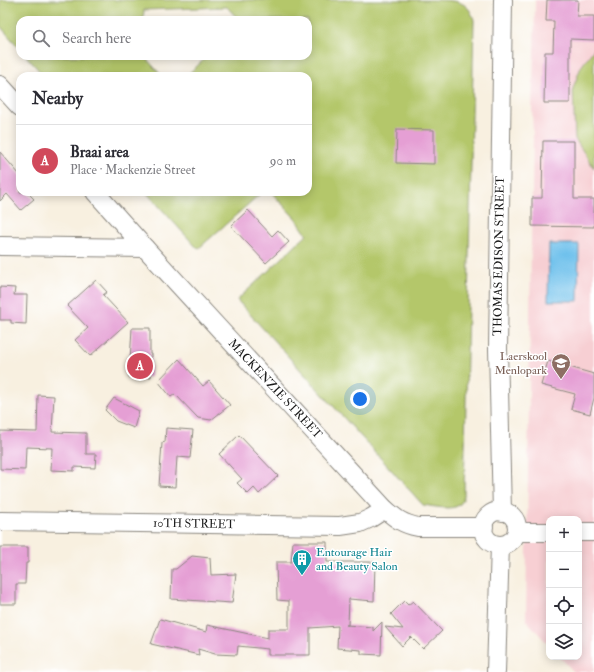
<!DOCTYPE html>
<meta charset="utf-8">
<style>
:root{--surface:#fff;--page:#f2f2f3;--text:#2b2b33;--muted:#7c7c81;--line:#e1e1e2;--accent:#d1495b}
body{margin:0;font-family:"IM FELL Double Pica",serif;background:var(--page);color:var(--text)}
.controls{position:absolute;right:12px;bottom:12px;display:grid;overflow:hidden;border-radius:8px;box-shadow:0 2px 10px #0003}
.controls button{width:36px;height:36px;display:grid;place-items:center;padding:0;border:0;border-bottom:1px solid var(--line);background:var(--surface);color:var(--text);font:20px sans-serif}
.you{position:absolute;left:360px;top:399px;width:14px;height:14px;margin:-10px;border:3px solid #fff;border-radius:50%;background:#1a73e8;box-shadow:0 0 0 6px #1a73e833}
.badge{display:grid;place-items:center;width:26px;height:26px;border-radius:50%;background:var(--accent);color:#fff;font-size:13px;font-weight:700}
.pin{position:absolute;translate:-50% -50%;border:2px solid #fff;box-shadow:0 1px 4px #0006}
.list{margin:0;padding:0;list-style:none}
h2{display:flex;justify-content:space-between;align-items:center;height:52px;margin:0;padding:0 16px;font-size:17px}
h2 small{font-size:13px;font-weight:400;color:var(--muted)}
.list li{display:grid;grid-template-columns:26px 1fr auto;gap:12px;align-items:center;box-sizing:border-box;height:72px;padding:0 16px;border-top:1px solid var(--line)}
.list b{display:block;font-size:15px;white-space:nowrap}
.list p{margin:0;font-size:13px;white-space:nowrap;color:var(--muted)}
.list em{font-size:13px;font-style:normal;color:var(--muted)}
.icon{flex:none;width:22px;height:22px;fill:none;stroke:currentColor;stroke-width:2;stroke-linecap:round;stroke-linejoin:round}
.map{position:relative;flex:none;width:594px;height:672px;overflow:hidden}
.search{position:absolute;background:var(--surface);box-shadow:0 2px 10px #0003;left:16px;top:16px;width:296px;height:44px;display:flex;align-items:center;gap:10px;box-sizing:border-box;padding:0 14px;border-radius:12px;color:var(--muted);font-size:15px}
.panel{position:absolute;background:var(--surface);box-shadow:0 2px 10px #0003;left:16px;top:72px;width:296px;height:124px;border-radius:12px}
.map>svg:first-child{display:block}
.built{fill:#f7cfd3}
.green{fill:#b4c76a;stroke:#687243}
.water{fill:#70c1ec;stroke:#466e84}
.building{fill:#e59fd4}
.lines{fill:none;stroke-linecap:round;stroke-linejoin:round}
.minor-casing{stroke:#8a867e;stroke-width:20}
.minor{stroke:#fff;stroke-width:18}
.labels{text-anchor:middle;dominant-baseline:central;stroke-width:3;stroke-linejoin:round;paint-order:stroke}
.street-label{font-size:12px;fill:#1c1c1c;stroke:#fff}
.education-label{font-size:12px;fill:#785e54;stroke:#fff;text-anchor:end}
.culture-label{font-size:12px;fill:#0d838f;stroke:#fff;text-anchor:start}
</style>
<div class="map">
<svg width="594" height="672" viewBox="0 0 594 672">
<rect width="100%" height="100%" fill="#fff"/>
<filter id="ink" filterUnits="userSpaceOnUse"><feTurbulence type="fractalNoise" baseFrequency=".025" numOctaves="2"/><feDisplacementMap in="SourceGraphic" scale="8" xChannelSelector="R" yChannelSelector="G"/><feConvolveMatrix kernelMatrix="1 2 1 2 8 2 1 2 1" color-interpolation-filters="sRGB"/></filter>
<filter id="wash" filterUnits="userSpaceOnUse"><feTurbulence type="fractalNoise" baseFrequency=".012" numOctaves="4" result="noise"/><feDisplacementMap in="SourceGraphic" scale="16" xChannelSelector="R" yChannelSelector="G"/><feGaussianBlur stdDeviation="0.9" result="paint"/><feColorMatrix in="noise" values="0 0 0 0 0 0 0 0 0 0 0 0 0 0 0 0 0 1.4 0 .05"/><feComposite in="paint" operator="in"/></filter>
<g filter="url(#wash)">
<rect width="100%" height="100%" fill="#f8f0e0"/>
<polygon class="built" points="535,0 594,0 594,672 574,672 560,657 579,657 579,519 549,519 549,645 526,620 531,241 533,139 532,107 534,51"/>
<g class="green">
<path d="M 0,0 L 437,0 C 456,1 468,0 474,20 L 464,496 C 463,499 462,503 459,505 C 452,511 432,506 423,505 L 237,300 L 307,235 L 296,219 L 271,192 L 308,192 L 308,76 L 186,76 L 208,56 L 308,56 L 308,20 L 239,20 L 227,7 L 144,10 L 143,20 L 20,20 L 20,49 L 0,26 Z"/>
<polygon points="594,49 594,168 575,139 573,88 581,67"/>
<polygon points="26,56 144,56 162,76 44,76"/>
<polygon points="146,192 262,192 198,249"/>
</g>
<polygon class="water" points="549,244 579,244 578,301 548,301"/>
<g id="blocks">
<g class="building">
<polygon points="547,0 578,0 577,16 594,16 594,40 570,39 570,103 544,103 545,52 553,52 554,21 546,21"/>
<polygon points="397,129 434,130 434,164 396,163"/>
<polygon points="543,141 574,141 574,199 594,199 594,227 532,226 532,198 542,198"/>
<polygon points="0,152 20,175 20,192 27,192 34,199 21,210 7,194 0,201"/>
<polygon points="248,210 272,236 278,230 289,242 266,263 231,226"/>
<polygon points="96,280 107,292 103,295 128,322 90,356 75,340 88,328 67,306"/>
<polygon points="0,287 15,288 14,295 27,295 26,324 11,323 11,320 0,320"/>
<polygon points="132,328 150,328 150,354 151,354 151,377 129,377"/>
<polygon points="179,359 203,386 209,381 230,405 211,420 198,418 175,394 171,397 158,381"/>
<polygon points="548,361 594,374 594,398 590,414 571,409 575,394 541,385"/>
<polygon points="38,395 54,396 52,432 86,433 86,454 96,454 95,468 74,467 74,471 51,470 52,448 26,447 25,470 0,469 0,431 37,432"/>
<polygon points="114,398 139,411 134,428 116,421 105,410"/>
<polygon points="166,428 193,430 190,458 177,457 175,487 159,486 162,443 165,442"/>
<polygon points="239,435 278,476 259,494 254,488 248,494 237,483 242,479 219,454"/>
<polygon points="293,542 327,542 327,562 375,562 374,601 349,599 348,625 346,625 373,627 373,631 382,622 381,655 361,654 361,650 337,648 338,626 310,628 310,655 268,655 268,649 238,646 237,655 215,654 198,649 199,655 151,644 160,619 206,632 207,625 268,638 268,629 289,629 289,601 277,600 276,562 291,562"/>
<polygon points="0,547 28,547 28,563 26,563 25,584 16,584 16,604 0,604"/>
<polygon points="192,556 210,558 211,575 236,574 232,603 171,599 172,569 176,569"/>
<polygon points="404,601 408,605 413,601 442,631 423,649 411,637 402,646 385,627 403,629 391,614"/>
</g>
</g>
</g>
<g filter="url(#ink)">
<use href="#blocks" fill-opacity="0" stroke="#8a867e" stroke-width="1"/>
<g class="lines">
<defs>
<g id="minor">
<polyline points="0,85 20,107"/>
<path d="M 95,192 L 145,248 L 385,509 C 396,519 403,524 418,527 L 484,527"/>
<polyline points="0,246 145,248"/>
<circle cx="500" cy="528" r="17"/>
<polyline points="502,512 498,349 503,0"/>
<polyline points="0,521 340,526 360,523 371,518 385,509"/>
<polyline points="517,532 549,532"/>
<polyline points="579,532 594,532"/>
<polyline points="496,672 500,545"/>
</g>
</defs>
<use href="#minor" class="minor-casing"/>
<use href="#minor" class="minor"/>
</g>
</g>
<defs>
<symbol id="school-pin" viewBox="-11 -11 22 30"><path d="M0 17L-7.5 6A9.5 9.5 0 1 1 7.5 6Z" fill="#8d6e63" stroke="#fff"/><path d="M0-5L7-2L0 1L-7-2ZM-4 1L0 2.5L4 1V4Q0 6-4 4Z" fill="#fff"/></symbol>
<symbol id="building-pin" viewBox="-11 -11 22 30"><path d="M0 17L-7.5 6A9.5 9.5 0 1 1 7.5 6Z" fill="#0f9aa8" stroke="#fff"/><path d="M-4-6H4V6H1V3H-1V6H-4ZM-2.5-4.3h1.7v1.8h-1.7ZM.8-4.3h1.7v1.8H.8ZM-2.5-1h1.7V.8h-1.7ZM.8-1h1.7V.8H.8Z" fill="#fff"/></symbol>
</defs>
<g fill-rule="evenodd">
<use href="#school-pin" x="550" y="352" width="22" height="30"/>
<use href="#building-pin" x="291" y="548" width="22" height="30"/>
</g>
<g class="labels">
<g class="street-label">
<text transform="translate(499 256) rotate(-89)">THOMAS EDISON STREET</text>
<text transform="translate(275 389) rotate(47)">MACKENZIE STREET</text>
<text transform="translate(194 524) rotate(1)">10TH STREET</text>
</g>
<g class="education-label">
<text x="547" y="356">Laerskool<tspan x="547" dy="14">Menlopark</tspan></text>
</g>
<g class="culture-label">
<text x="316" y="552">Entourage Hair<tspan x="316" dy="14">and Beauty Salon</tspan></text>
</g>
</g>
</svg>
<div class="controls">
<button>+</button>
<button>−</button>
<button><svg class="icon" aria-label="locate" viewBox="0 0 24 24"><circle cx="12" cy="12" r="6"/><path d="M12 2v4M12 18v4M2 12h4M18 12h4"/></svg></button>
<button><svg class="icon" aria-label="layers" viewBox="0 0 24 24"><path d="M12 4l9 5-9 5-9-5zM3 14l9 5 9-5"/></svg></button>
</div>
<div class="you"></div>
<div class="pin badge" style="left:140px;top:366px">A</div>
<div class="search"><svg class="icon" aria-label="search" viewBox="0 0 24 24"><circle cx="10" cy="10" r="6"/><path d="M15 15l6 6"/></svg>Search here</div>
<section class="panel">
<h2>Nearby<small></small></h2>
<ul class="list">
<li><span class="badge">A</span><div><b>Braai area</b><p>Place · Mackenzie Street</p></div><em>90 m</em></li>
</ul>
</section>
</div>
